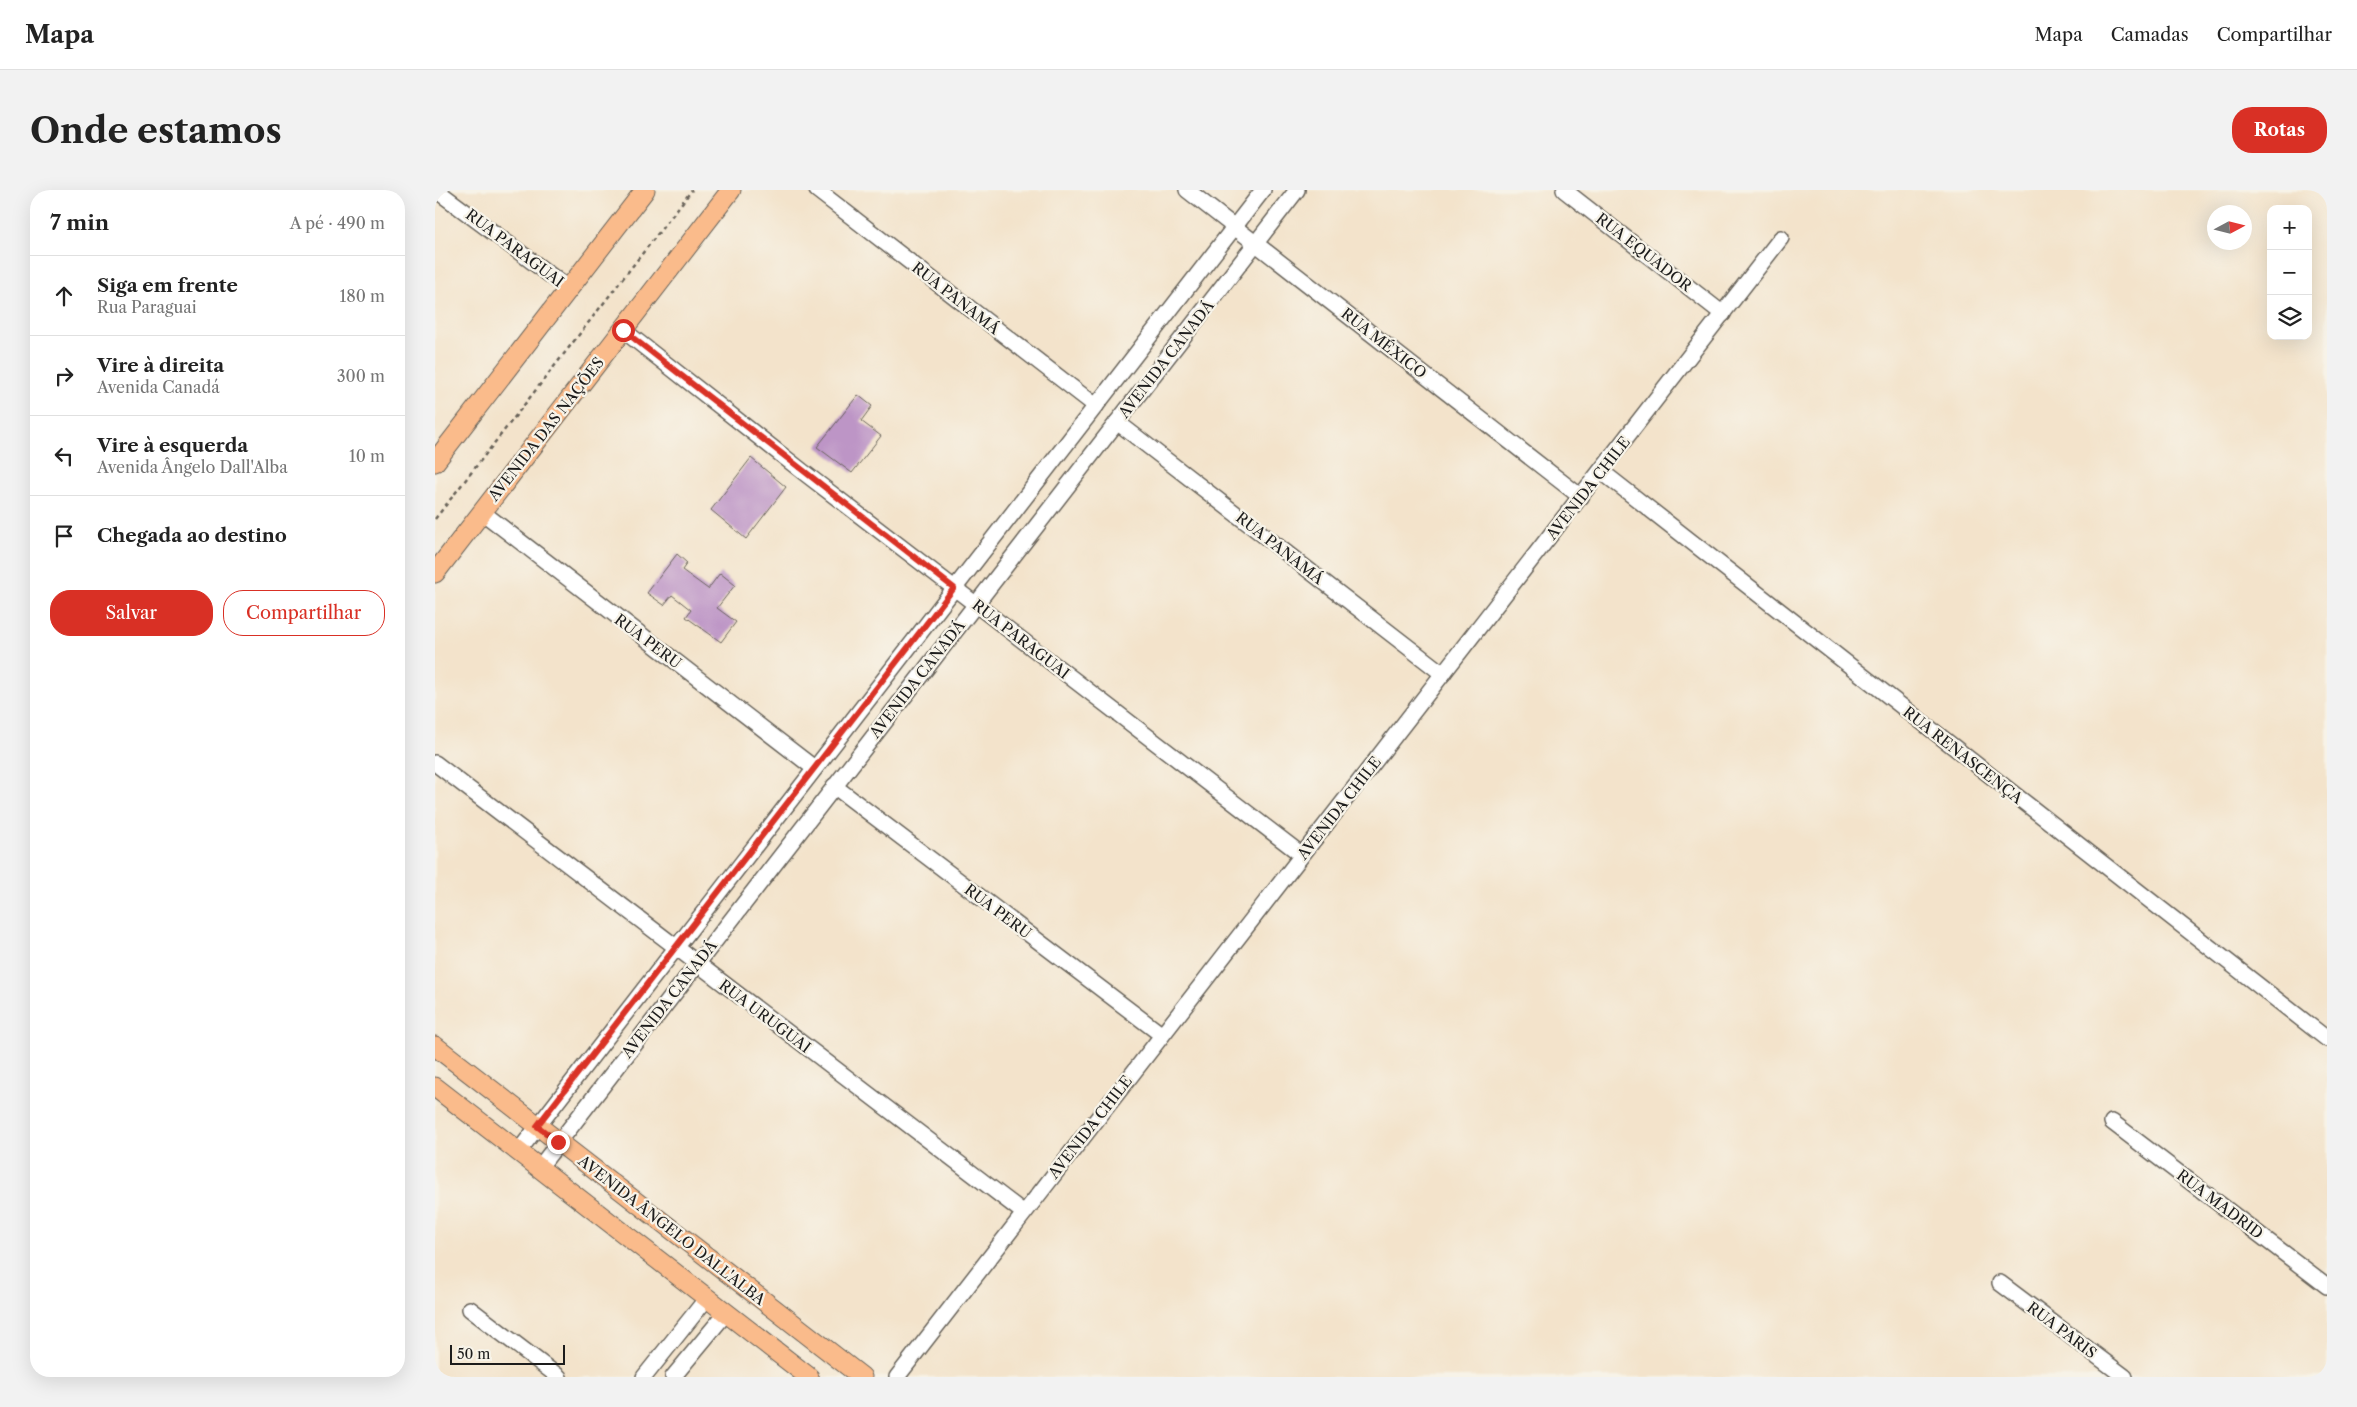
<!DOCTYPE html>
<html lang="pt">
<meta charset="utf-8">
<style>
:root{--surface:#fff;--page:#f2f2f2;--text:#222;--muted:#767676;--line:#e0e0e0;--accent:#d93025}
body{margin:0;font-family:"Libre Caslon Text",serif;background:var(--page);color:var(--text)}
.controls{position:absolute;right:15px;top:15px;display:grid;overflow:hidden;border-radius:10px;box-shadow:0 5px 20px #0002}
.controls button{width:45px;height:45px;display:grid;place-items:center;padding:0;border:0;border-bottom:1px solid var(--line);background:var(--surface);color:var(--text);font:25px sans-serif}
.compass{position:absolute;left:1772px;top:15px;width:45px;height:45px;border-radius:50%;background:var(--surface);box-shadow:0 5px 20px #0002;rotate:83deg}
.scale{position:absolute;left:15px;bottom:12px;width:115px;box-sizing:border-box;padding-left:5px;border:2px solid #1c1c1c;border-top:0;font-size:14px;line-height:18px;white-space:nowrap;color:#1c1c1c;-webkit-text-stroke:4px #f7f3e8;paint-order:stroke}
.stop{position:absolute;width:15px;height:15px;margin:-11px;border:4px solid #d93025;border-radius:50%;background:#fff}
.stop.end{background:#d93025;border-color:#fff;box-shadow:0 1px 5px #0008}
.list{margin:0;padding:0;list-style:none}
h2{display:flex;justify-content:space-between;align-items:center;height:65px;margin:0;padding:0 20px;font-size:21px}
h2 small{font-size:16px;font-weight:400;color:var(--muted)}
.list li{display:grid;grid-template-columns:32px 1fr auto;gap:15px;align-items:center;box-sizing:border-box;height:80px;padding:0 20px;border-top:1px solid var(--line)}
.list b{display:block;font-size:19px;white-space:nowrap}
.list p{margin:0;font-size:16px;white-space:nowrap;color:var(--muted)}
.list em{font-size:16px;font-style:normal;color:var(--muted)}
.actions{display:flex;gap:10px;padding:15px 20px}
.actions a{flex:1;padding:11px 0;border:1px solid var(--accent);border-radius:20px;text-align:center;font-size:18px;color:var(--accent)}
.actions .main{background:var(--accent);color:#fff}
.icon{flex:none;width:28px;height:28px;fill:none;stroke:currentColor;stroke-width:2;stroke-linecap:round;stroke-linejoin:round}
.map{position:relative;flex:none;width:1892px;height:1187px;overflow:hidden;border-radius:20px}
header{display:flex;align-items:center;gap:30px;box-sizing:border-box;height:70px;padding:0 25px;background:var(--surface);border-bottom:1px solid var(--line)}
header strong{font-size:24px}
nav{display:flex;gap:28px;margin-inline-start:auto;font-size:18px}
.intro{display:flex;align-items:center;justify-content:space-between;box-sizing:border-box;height:120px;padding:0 30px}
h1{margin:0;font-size:35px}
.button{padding:12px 22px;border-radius:20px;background:var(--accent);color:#fff;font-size:18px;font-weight:700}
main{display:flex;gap:30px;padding:0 30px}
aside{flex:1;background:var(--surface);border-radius:20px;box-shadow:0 5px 20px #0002}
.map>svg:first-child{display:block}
.building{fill:#bd95c6}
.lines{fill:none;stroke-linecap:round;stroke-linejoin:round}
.minor-casing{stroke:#676259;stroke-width:18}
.major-casing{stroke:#676259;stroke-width:21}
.path{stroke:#676259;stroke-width:2.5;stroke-dasharray:4 4;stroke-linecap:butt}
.minor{stroke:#fff;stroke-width:15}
.major{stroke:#fabb8b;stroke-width:19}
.route{stroke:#d93025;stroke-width:6}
.labels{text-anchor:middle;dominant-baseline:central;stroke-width:4.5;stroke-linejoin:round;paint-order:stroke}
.street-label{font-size:15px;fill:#1c1c1c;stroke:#f7f3e8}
</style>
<header>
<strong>Mapa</strong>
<nav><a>Mapa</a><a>Camadas</a><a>Compartilhar</a></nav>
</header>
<div class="intro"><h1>Onde estamos</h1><a class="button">Rotas</a></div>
<main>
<aside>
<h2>7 min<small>A pé · 490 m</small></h2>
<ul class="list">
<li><svg class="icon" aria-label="ahead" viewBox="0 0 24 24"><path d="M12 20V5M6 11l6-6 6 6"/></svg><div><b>Siga em frente</b><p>Rua Paraguai</p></div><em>180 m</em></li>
<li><svg class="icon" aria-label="right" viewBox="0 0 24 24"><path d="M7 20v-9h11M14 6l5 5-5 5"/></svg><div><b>Vire à direita</b><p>Avenida Canadá</p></div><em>300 m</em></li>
<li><svg class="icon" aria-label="left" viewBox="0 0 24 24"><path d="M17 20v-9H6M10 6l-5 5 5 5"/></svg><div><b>Vire à esquerda</b><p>Avenida Ângelo Dall'Alba</p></div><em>10 m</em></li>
<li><svg class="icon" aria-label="arrive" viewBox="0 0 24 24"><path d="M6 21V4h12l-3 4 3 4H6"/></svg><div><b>Chegada ao destino</b></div></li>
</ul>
<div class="actions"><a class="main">Salvar</a><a>Compartilhar</a></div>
</aside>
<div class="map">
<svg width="1892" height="1187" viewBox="0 0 1892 1187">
<rect width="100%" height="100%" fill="#f7f3e8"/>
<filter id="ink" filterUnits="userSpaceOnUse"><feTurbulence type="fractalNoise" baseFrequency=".02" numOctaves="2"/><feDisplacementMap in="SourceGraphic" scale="10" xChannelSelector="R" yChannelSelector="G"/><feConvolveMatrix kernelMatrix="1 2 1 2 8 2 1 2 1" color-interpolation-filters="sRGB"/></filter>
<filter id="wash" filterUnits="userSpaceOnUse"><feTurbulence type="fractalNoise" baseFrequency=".0096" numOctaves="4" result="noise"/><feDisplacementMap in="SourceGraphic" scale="20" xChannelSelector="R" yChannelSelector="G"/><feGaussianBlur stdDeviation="1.12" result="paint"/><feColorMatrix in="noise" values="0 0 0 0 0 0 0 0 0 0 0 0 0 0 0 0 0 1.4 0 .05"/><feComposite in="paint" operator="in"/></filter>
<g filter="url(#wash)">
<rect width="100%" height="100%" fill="#f3e3cb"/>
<g id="blocks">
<g class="building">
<polygon points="423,205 437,216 426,231 446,246 417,283 382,257"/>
<polygon points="316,268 351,297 311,349 276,320"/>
<polygon points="242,364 252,373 247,380 273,399 285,383 300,395 282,418 301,432 286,452 251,427 256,420 237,405 229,415 212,403"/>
</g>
</g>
</g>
<g filter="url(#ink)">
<use href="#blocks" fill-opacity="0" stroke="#676259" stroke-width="1"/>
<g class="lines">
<defs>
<g id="minor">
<polyline points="1,0 134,99"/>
<polyline points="382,0 661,216"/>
<polyline points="752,0 1146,307"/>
<polyline points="1129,0 1288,124"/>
<polyline points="188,140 367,281 867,665"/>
<polyline points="682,232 1008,484"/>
<polyline points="1166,281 1892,849"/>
<polyline points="47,322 379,578"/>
<polyline points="0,573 589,1023"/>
<polyline points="399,596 727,845"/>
<polyline points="1677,932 1892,1096"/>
<polyline points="83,962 828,0"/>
<polyline points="104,978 862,0"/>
<polyline points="1565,1093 1690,1187"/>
<polyline points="35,1119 124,1187"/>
<polyline points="209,1187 272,1108"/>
<polyline points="238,1187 291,1123"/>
<polyline points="462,1187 1346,48"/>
</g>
<g id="major">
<polyline points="0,272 210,0"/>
<polyline points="0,383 296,0"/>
<polyline points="0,856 427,1187"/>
<polyline points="0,897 374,1187"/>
</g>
</defs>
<use href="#minor" class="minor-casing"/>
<use href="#major" class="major-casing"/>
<polyline class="path" points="0,329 257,0"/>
<use href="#minor" class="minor"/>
<use href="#major" class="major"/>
</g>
</g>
<g class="lines" filter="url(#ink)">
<polyline class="route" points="123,952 102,936 519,398 188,140"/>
</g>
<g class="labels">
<g class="street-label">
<text transform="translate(80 58) rotate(37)">RUA PARAGUAI</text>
<text transform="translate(1209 62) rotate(38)">RUA EQUADOR</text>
<text transform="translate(521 108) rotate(38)">RUA PANAMÁ</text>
<text transform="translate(949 153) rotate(38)">RUA MÉXICO</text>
<text transform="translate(731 169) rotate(-52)">AVENIDA CANADÁ</text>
<text transform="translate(111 239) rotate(-52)">AVENIDA DAS NAÇÕES</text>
<text transform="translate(1153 298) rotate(-52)">AVENIDA CHILE</text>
<text transform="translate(845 358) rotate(38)">RUA PANAMÁ</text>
<text transform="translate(586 449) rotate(38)">RUA PARAGUAI</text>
<text transform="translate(213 451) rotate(37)">RUA PERU</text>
<text transform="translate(482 489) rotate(-52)">AVENIDA CANADÁ</text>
<text transform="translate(1528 565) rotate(38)">RUA RENASCENÇA</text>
<text transform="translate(904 618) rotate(-52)">AVENIDA CHILE</text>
<text transform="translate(563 721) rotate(37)">RUA PERU</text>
<text transform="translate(234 809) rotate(-52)">AVENIDA CANADÁ</text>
<text transform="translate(330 826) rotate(37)">RUA URUGUAI</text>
<text transform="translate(655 937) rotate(-52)">AVENIDA CHILE</text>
<text transform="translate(1785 1014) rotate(37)">RUA MADRID</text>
<text transform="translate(237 1040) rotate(38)">AVENIDA ÂNGELO DALL'ALBA</text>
<text transform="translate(1627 1140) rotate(37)">RUA PARIS</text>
</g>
</g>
</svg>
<div class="controls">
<button>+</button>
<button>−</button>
<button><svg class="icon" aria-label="layers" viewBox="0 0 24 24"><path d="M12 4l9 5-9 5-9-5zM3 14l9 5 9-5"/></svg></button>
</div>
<svg class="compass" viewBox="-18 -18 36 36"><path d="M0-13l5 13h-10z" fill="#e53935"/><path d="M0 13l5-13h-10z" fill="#767676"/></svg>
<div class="scale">50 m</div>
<div class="stop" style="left:188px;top:140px"></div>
<div class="stop end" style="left:123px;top:952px"></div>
</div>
</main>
